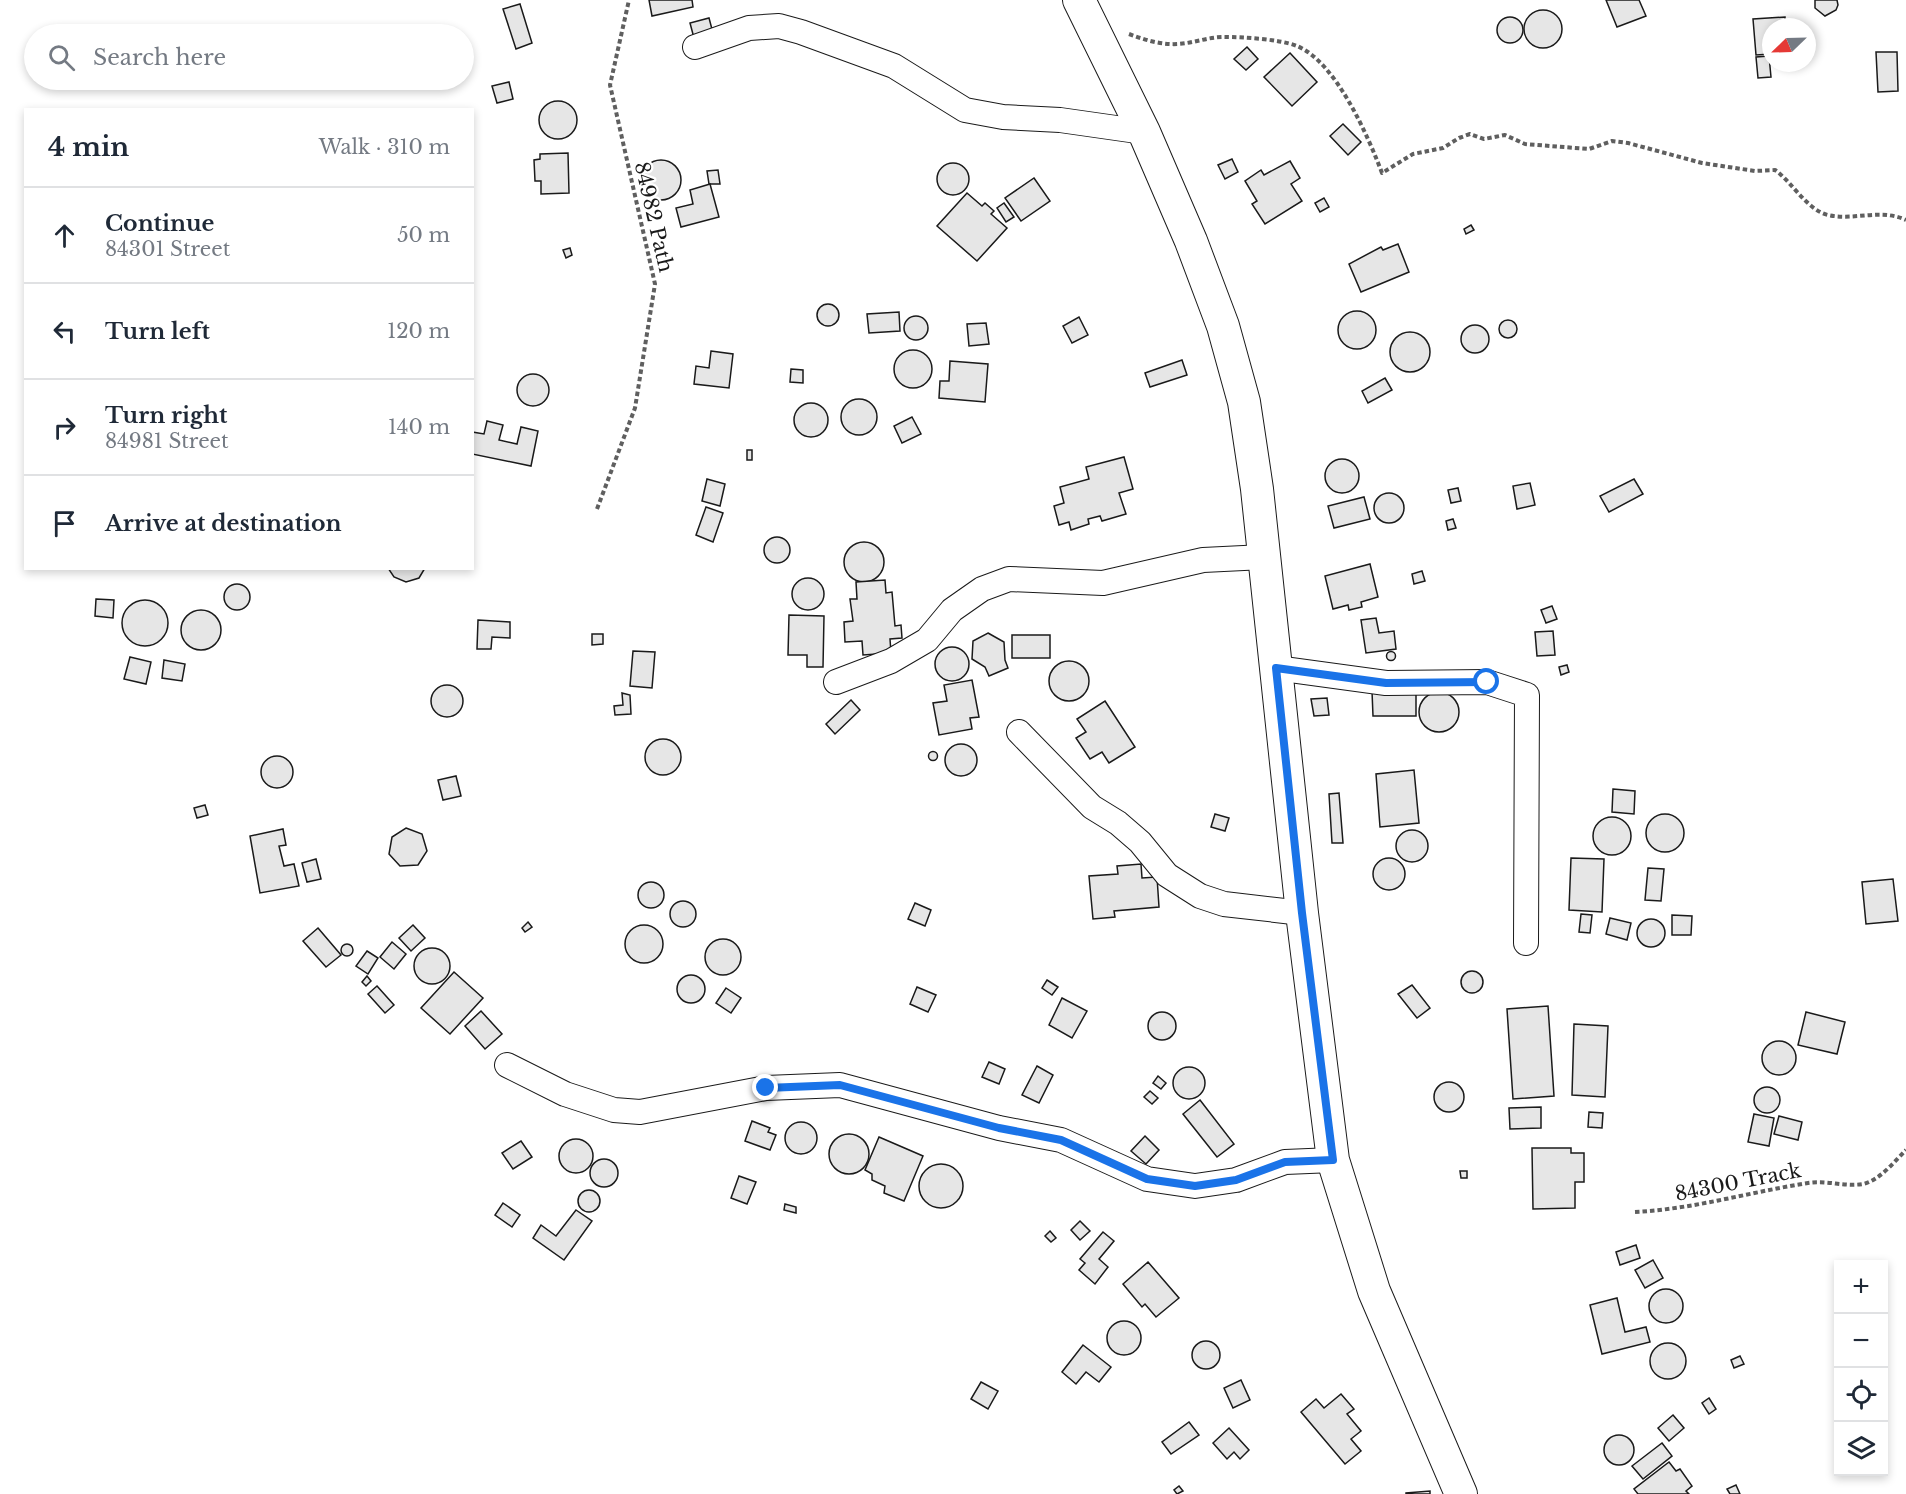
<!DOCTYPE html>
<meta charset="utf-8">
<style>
:root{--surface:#fff;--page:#f2f2f3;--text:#1f2937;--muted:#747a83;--line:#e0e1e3}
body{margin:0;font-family:"Libre Baskerville",serif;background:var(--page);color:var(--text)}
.controls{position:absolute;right:18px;bottom:18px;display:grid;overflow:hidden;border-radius:0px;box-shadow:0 3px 9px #0003}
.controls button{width:54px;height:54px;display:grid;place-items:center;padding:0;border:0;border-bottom:2px solid var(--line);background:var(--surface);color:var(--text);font:30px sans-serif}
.compass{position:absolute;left:1762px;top:18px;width:54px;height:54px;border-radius:50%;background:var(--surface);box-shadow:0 3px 9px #0003;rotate:247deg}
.stop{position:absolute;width:18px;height:18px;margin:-14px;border:4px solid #1a73e8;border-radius:50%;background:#fff}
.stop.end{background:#1a73e8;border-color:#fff;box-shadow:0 2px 6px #0008}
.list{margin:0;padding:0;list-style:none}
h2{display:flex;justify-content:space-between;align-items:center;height:78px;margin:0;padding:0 24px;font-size:26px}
h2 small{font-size:20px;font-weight:400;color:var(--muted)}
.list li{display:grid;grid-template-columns:39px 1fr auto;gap:18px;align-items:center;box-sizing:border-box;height:96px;padding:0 24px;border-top:2px solid var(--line)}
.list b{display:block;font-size:22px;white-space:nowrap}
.list p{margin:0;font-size:20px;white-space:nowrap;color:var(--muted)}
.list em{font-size:20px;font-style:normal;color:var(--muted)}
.icon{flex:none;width:33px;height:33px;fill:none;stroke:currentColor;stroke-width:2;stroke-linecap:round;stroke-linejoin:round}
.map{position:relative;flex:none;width:1906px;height:1494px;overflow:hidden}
.search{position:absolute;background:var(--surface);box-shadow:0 3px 9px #0003;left:24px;top:24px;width:450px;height:66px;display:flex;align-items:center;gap:15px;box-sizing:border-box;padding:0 21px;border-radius:33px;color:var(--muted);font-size:22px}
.panel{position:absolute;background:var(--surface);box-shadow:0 3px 9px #0003;left:24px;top:108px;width:450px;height:462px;border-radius:0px}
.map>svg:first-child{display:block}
.building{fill:#e6e6e6;stroke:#1a1a1a;stroke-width:1.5}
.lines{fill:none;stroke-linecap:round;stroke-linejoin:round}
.minor-casing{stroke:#1a1a1a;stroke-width:26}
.tertiary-casing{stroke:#1a1a1a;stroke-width:34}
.path{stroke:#5f5f5f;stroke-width:4;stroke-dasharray:4.5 3;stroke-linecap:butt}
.minor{stroke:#fff;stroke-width:24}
.tertiary{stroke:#fff;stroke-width:32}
.route{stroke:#1a73e8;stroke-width:8}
.labels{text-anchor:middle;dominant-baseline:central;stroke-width:4.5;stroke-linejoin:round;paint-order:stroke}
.street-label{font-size:20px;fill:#1a1a1a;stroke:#fff}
</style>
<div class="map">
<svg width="1906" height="1494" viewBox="0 0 1906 1494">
<rect width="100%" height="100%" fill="#fff"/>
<g class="building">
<polygon points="649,0 692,0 693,7 652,16"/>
<polygon points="1606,0 1639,0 1646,16 1617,27"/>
<polygon points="1815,0 1837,0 1838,5 1836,10 1825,16 1815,8"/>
<polygon points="520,4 532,43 516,49 503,9"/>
<circle cx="1543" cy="29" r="19"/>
<polygon points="1785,17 1785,27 1771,27 1771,54 1756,55 1753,19"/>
<circle cx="1510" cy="30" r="13"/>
<polygon points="709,18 713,33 694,38 690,23"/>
<polygon points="1247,47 1258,59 1246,70 1234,59"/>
<polygon points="1876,52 1897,52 1898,91 1878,92"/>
<polygon points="1290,53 1317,82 1292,106 1264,77"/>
<polygon points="1769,56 1771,77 1758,78 1756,57"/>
<polygon points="509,82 513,99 497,103 492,86"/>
<circle cx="558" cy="120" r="19"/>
<polygon points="1343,124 1361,142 1348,155 1330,136"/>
<polygon points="568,153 569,193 541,194 541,181 535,181 534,160 540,159 540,154"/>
<polygon points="1232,159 1238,172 1225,179 1218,165"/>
<circle cx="661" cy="180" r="20"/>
<polygon points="1290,161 1300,178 1291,184 1302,201 1265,224 1252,204 1257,201 1245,181 1261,170 1264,175"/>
<circle cx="953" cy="179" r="16"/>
<polygon points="718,170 720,184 709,184 707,171"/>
<polygon points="1034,178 1050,201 1021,221 1005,198"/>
<polygon points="710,184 719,217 681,227 676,208 693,204 690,190"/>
<polygon points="967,193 982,206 985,203 994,211 991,214 1007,228 977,261 937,226"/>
<polygon points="1324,198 1329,207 1320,212 1315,203"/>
<polygon points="1004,203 1014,217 1006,222 997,208"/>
<polygon points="1471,225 1474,230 1466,234 1464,229"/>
<polygon points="1398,244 1409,272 1361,292 1349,264 1381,247 1383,250"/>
<polygon points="570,248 572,255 566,258 563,250"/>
<circle cx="828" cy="315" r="11"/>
<circle cx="1357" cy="330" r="19"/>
<polygon points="899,312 900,331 869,333 867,314"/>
<circle cx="916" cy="328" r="12"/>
<polygon points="1079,317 1088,335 1072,343 1063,326"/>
<circle cx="1508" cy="329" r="9"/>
<polygon points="986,323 989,344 969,346 967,324"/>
<circle cx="1475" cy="339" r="14"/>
<circle cx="1410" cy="352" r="20"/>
<circle cx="913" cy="369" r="19"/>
<polygon points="711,351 733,354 729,388 694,384 696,366 709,368"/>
<polygon points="1182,360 1187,375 1150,387 1145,373"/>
<polygon points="950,361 988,364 985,402 939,398 940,381 949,381"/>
<polygon points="791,369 803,370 803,383 790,382"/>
<circle cx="533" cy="390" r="16"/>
<polygon points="1385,378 1392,390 1368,403 1362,391"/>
<circle cx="859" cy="417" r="18"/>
<circle cx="811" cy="420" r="17"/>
<polygon points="912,417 921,434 902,443 894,426"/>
<polygon points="487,421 503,425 499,440 517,444 521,427 538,431 531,466 472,454 472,432 484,434"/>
<rect x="747" y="450" width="5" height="10"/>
<polygon points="1124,457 1133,489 1119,493 1126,514 1102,521 1100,516 1088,519 1089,524 1071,530 1069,522 1059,525 1054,506 1064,503 1060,487 1089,479 1086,467"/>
<circle cx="1342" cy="476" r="17"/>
<polygon points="707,479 725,484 720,506 702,501"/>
<polygon points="1634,479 1643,494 1609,512 1600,496"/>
<polygon points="1530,483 1535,505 1517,509 1513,486"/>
<polygon points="1458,488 1461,501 1451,503 1448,490"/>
<circle cx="1389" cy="508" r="15"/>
<polygon points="1364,497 1370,519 1334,528 1328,506"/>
<polygon points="706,507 723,513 713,542 696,535"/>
<polygon points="1453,519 1456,528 1448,530 1446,521"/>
<circle cx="777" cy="550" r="13"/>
<circle cx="864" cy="562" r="20"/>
<polygon points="1370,564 1378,597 1361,602 1362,607 1349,610 1348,605 1333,609 1325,576"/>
<polygon points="388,568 425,568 419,578 406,582 394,577"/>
<polygon points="1422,571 1425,581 1414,584 1412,574"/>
<circle cx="808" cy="594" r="16"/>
<polygon points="885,580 886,593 892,592 895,626 901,625 902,638 890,639 891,653 863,655 862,641 845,642 844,622 853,621 850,599 857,599 856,582"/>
<circle cx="237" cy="597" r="13"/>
<polygon points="96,599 114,600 113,618 95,616"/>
<circle cx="145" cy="623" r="23"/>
<polygon points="1552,606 1557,619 1546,623 1541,610"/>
<circle cx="201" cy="630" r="20"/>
<polygon points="789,615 824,616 823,667 807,667 807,655 788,655"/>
<polygon points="1376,618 1379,633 1394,631 1396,649 1366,653 1361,620"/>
<polygon points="478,620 510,622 510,638 492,637 491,649 477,649"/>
<polygon points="1553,631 1555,655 1537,656 1535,632"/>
<polygon points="988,633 1004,642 1005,660 1008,668 989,676 985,667 972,659 973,641"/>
<polygon points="592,634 603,634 603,644 592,645"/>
<rect x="1012" y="635" width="38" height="23"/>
<circle cx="952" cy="664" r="17"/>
<polygon points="633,651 655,652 652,688 630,686"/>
<circle cx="1391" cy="656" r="4.5"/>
<polygon points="130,657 151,662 146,684 124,679"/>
<polygon points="164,660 185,664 182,681 162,678"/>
<circle cx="1069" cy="681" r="20"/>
<polygon points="1567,665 1569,672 1561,675 1559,667"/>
<polygon points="972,680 979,717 970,718 972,729 939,735 933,703 947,701 944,685"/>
<circle cx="447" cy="701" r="16"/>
<polygon points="1372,691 1416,691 1416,716 1373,716"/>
<circle cx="1439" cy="712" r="20"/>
<polygon points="622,693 630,695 631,714 615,715 614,706 623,705"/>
<polygon points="1327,698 1329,715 1314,716 1311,699"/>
<polygon points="851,700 860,710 835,734 826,724"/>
<polygon points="1105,701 1135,747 1109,763 1102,752 1090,759 1076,738 1086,732 1077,719"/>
<circle cx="663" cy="757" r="18"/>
<circle cx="961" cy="760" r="16"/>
<circle cx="933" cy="756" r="4.5"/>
<circle cx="277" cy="772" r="16"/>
<polygon points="1414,770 1419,823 1380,827 1376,774"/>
<polygon points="456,776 461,796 443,800 438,780"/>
<polygon points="1613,789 1635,791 1634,814 1612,812"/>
<polygon points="1339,793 1343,843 1332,843 1329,794"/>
<polygon points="205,805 208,815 197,818 194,808"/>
<circle cx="1665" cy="833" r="19"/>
<polygon points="1215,814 1229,818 1225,831 1211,827"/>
<circle cx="1612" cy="836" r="19"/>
<polygon points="406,828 422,834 427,851 418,865 400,866 389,854 392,837"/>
<polygon points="283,829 286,845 279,846 284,866 294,864 299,886 260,893 250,836"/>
<circle cx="1412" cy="846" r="16"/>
<polygon points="1571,858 1604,859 1602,912 1569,910"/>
<circle cx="1389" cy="874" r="16"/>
<polygon points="316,859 321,879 307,882 302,863"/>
<polygon points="1141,864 1142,878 1157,877 1159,907 1114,911 1115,917 1093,919 1089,876 1118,874 1117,866"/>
<polygon points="1648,868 1664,869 1661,901 1645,900"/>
<polygon points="1893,879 1898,921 1866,924 1862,882"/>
<circle cx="651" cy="895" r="13"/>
<circle cx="683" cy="914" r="13"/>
<polygon points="915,903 931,910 925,926 908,919"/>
<polygon points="1581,914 1592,915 1590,933 1579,932"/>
<polygon points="1672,915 1692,916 1691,935 1672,935"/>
<polygon points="1610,918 1631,923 1627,940 1606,934"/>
<circle cx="1651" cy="933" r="14"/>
<polygon points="528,922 532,927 525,932 522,928"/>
<polygon points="413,925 425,938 411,951 399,938"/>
<circle cx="644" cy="944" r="19"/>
<polygon points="318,928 341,955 326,967 303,941"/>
<circle cx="723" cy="957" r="18"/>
<polygon points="392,942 406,954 394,969 380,957"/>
<circle cx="347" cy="950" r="6"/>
<circle cx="432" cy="966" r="18"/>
<polygon points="367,951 378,958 368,974 356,966"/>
<circle cx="1472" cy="982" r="11"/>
<polygon points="454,972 483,998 450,1034 421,1008"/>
<circle cx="691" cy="989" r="14"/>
<polygon points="367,976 371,981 366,986 362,982"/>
<polygon points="1047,980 1058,987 1052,995 1042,988"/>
<polygon points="1412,985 1430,1008 1417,1018 1398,994"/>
<polygon points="377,986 394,1005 385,1013 368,994"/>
<polygon points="917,987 936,995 928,1012 910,1004"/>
<polygon points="726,988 741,998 731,1013 716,1003"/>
<polygon points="1062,998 1087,1011 1072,1038 1049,1025"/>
<polygon points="1548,1006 1554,1096 1513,1099 1507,1009"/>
<polygon points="481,1011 502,1034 485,1049 465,1026"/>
<polygon points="1806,1012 1845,1022 1837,1054 1798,1045"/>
<circle cx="1162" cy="1026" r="14"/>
<polygon points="1574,1024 1608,1026 1605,1097 1572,1095"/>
<circle cx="1779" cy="1058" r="17"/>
<polygon points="989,1062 1005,1069 999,1084 982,1077"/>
<polygon points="1037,1066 1053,1075 1039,1103 1022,1095"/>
<circle cx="1189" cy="1083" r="16"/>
<polygon points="1158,1076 1166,1083 1161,1089 1153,1083"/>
<circle cx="1449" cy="1097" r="15"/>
<circle cx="1767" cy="1100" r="13"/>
<polygon points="1150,1091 1158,1098 1152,1104 1144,1097"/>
<polygon points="1200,1100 1234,1144 1217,1157 1183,1114"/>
<polygon points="1541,1107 1541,1128 1510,1129 1509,1108"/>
<polygon points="1589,1112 1603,1113 1602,1128 1588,1127"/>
<polygon points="1754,1114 1774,1118 1769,1146 1748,1142"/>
<polygon points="1779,1116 1802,1122 1798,1140 1774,1134"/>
<polygon points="752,1121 770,1128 768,1132 776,1135 770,1150 745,1141"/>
<circle cx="801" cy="1138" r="16"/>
<circle cx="849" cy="1154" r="20"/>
<polygon points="1145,1136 1159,1150 1146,1164 1131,1151"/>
<polygon points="879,1137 923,1156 904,1201 884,1193 885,1186 872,1180 872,1174 865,1170"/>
<circle cx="576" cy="1156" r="17"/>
<polygon points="521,1141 532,1157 513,1169 502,1153"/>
<polygon points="1532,1148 1571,1148 1571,1153 1584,1153 1584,1182 1575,1182 1575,1208 1533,1209"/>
<circle cx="604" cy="1173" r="14"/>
<circle cx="941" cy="1186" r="22"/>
<polygon points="1460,1171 1467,1171 1467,1178 1461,1178"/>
<polygon points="739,1176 756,1182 747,1204 731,1198"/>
<circle cx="589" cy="1201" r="11"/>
<polygon points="503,1203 520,1215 512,1227 495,1215"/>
<polygon points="785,1204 796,1207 796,1213 784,1210"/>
<polygon points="576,1210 592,1221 564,1260 533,1238 541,1225 556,1236"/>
<polygon points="1080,1221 1090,1231 1080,1240 1071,1230"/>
<polygon points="1050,1231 1056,1238 1051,1242 1045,1236"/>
<polygon points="1103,1232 1114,1241 1099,1259 1108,1267 1095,1284 1079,1270 1085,1263 1080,1259"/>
<polygon points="1636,1245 1640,1258 1620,1265 1616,1252"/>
<polygon points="1653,1260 1663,1278 1645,1288 1635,1270"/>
<polygon points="1148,1262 1179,1298 1156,1317 1145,1304 1142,1307 1123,1284"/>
<circle cx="1666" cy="1306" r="17"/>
<polygon points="1617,1298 1625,1332 1646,1327 1650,1342 1602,1354 1590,1305"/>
<circle cx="1124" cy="1338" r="17"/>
<circle cx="1206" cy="1355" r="14"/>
<circle cx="1668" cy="1361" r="18"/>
<polygon points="1083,1345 1111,1367 1099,1382 1086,1372 1076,1384 1062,1372"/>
<polygon points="1740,1356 1744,1364 1734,1368 1731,1360"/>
<polygon points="1241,1380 1250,1400 1233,1408 1224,1388"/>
<polygon points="981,1382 998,1391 988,1409 971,1399"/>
<polygon points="1341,1394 1354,1409 1347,1414 1361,1431 1351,1439 1361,1451 1345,1464 1301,1412 1316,1399 1324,1408"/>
<polygon points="1709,1398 1716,1409 1709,1414 1702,1403"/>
<polygon points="1673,1415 1684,1428 1669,1441 1658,1428"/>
<polygon points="1189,1422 1199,1435 1171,1454 1162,1442"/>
<polygon points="1229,1428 1249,1450 1240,1459 1234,1452 1227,1459 1213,1443"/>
<circle cx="1619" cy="1450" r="15"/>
<polygon points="1662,1443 1672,1456 1643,1479 1632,1466"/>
<polygon points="1669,1462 1676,1471 1680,1469 1692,1486 1686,1491 1689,1494 1638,1494 1634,1489"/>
<polygon points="1736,1485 1740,1494 1730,1494 1727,1489"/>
<polygon points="1179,1486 1183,1491 1177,1494 1174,1490"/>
<polygon points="1430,1491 1430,1494 1406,1494 1406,1493"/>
</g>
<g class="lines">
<defs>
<g id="minor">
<polyline points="695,47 749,28 779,26 801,32 894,66 965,110 1003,117 1060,120 1144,132"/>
<polyline points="1276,668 1386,683 1487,682 1527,695 1526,943"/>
<polyline points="836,682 891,661 927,640 952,610 982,589 1009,579 1103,583 1203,560 1264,557"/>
<polyline points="1019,732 1092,807 1118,823 1140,842 1167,875 1200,896 1224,904 1302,913"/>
<polyline points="507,1065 565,1094 614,1110 640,1112 766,1088 840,1085 999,1128 1061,1140 1147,1179 1195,1186 1236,1180 1285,1162 1333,1160"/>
</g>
<polyline id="tertiary" points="1079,0 1144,132 1191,241 1223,326 1244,402 1257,489 1302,913 1333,1160 1374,1291 1461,1494"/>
</defs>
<use href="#minor" class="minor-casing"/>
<use href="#tertiary" class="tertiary-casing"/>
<g class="path">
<path d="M 1129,34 C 1145,40 1161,45 1178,44 C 1194,43 1208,37 1224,37 C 1243,37 1279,39 1297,46 C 1336,62 1368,136 1382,173 L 1413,154 L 1443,148 L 1459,138 L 1470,134 L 1484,139 L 1505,135 L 1525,144 L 1589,149 L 1612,141 L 1628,143 L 1702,163 L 1755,171 L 1775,170 C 1792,182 1807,210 1828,215 C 1855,221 1880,208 1906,220"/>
<polyline points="597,509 635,408 655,284 610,85 629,0"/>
<path d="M 1635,1212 C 1694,1209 1750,1192 1808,1183 C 1827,1180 1844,1187 1863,1184 C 1880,1180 1894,1162 1906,1150"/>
</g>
<use href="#minor" class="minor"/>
<use href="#tertiary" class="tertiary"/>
</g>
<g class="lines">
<polyline class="route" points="766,1088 840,1085 999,1128 1061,1140 1147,1179 1195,1186 1236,1180 1285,1162 1333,1160 1302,913 1276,668 1386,683 1487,682"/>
</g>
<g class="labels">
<g class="street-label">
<text transform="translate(654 217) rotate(77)">84982 Path</text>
<text transform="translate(1738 1182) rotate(-11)">84300 Track</text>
</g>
</g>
</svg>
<div class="controls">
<button>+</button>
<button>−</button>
<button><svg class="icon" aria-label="locate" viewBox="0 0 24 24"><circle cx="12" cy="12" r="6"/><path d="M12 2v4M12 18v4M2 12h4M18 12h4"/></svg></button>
<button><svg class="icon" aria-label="layers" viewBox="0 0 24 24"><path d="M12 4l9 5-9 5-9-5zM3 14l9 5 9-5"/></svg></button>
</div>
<svg class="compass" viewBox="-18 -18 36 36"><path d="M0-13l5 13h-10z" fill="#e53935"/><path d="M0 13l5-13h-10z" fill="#747a83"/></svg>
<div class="stop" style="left:1487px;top:682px"></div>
<div class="stop end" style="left:766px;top:1088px"></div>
<div class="search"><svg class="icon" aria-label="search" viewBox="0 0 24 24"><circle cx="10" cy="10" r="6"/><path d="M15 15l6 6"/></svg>Search here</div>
<section class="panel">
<h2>4 min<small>Walk · 310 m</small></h2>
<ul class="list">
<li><svg class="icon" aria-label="ahead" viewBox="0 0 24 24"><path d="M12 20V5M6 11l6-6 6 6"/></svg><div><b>Continue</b><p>84301 Street</p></div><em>50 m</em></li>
<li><svg class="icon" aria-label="left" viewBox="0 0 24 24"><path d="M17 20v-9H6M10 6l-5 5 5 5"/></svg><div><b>Turn left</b></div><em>120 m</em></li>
<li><svg class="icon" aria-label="right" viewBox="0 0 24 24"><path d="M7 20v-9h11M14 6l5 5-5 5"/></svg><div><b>Turn right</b><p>84981 Street</p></div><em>140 m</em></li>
<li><svg class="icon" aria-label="arrive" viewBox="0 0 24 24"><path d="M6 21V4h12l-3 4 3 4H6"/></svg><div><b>Arrive at destination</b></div></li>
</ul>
</section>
</div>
